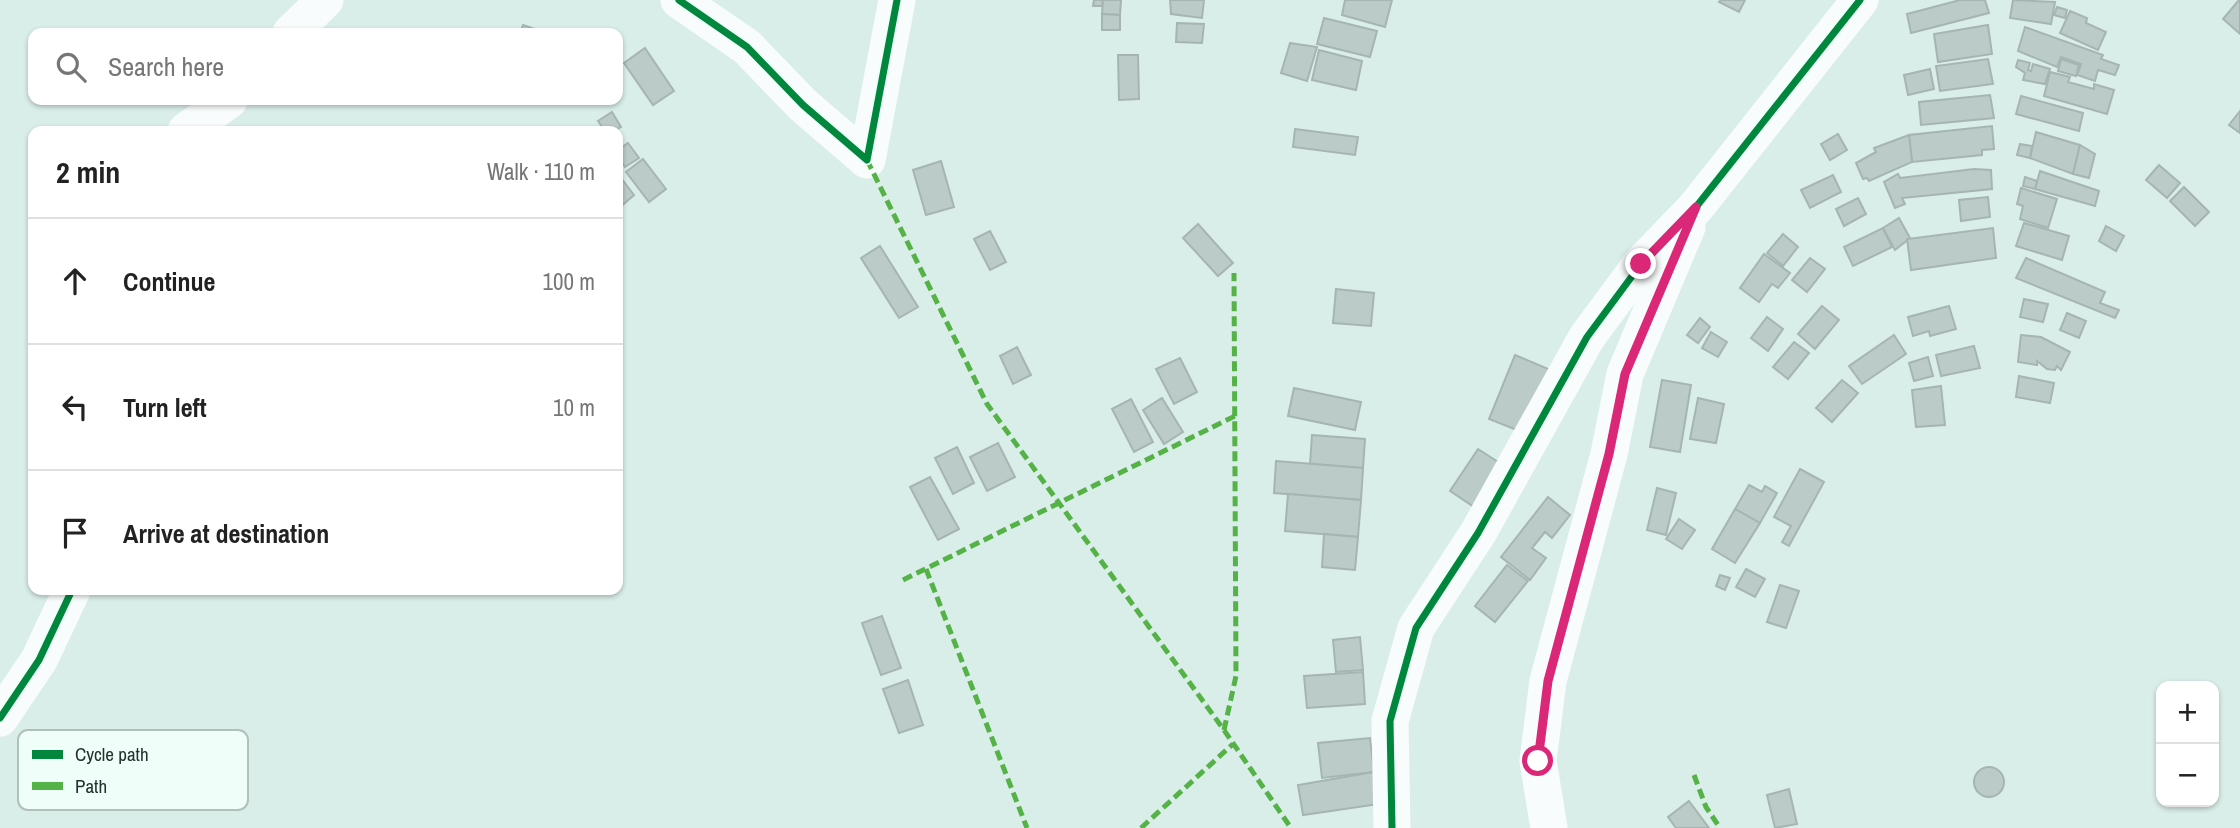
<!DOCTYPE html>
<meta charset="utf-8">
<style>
:root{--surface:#fff;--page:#f2f2f2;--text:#222;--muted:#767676;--line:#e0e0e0}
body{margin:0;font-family:"Archivo Narrow",sans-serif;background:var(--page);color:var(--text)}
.controls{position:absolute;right:21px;bottom:21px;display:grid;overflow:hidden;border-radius:14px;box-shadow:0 2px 5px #0004}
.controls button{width:63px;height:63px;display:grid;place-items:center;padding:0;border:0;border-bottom:2px solid var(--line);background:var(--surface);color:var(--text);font:35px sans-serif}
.stop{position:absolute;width:21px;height:21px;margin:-16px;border:5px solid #db2777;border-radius:50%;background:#fff}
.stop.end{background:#db2777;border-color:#fff;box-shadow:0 2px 7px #0008}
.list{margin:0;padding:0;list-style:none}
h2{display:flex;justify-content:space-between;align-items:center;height:91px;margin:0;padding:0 28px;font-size:30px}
h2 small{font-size:23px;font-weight:400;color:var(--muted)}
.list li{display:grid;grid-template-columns:46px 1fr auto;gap:21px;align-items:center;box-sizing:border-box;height:126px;padding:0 28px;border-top:2px solid var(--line)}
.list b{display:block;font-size:26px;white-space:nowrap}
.list em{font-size:23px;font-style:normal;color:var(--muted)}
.icon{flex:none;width:38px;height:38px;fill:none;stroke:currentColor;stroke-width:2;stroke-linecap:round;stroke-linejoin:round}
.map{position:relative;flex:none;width:2240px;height:828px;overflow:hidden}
.search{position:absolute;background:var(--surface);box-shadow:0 2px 5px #0004;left:28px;top:28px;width:595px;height:77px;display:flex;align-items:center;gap:18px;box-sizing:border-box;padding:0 24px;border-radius:14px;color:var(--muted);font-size:26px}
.panel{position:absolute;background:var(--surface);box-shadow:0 2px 5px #0004;left:28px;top:126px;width:595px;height:469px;border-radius:14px}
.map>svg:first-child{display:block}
.building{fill:#bbcbc7;stroke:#a6b5b1;stroke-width:2}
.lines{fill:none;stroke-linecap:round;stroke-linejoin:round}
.minor{stroke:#f9fcfc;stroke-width:37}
.quiet{stroke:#55b246;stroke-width:5;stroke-dasharray:10 5;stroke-linecap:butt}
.cycleway-casing{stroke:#f0fefa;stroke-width:11}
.cycleway{stroke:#00873e;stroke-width:7}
.route{stroke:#db2777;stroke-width:9}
.key{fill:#f0fefa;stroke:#b2c0bc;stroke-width:2}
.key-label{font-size:19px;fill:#23302d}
</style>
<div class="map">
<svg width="2240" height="828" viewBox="0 0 2240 828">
<rect width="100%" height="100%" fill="#daeee9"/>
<g class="building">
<polygon points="1094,0 1103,0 1102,6 1093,6"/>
<polygon points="1103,0 1121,0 1120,15 1102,14"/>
<polygon points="1170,0 1204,0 1202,18 1171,14"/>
<polygon points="1345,0 1392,0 1385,27 1342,15"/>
<polygon points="1721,0 1745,0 1739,12 1719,2"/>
<polygon points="1960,0 1985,0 1989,13 1911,33 1907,14"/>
<polygon points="2013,0 2055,2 2051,24 2010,18"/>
<polygon points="2239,0 2240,0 2240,34 2223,19"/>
<polygon points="2057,7 2067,10 2065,18 2054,15"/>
<polygon points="2070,11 2087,18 2086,23 2106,32 2098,50 2060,33"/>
<polygon points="1102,14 1120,15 1120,30 1102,30"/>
<polygon points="1324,18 1377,31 1370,57 1317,44"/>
<polygon points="1177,23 1204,24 1202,43 1176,42"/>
<polygon points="523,25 546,33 520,33"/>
<polygon points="1988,25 1992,54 1938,62 1934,34"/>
<polygon points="2025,27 2103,55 2101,59 2119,65 2115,75 2098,70 2095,81 2077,75 2081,64 2061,57 2057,67 2018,51"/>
<polygon points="1290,43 1317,47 1307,81 1281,73"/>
<polygon points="645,48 674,91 653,105 624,63"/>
<polygon points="1319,50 1362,61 1356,90 1312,80"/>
<polygon points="1118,55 1138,55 1139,99 1119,100"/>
<polygon points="1988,59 1993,84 1940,91 1936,66"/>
<polygon points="2061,59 2079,65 2076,76 2058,71"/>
<polygon points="2018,60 2030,63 2028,70 2031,71 2033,64 2050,69 2045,84 2023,80 2025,73 2016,67"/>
<polygon points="1930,69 1934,89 1908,95 1904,75"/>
<polygon points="2050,72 2070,77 2068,82 2094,89 2094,84 2114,90 2107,114 2044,96"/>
<polygon points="1990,95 1994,118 1921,125 1919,102"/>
<polygon points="2021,96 2083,113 2079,131 2016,114"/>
<polygon points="2240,111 2240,133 2229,125"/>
<polygon points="612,112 621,127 614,131 605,131 598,121"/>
<polygon points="1992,126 1994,149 1982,150 1982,155 1912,162 1909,135"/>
<polygon points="1295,129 1358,137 1355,155 1293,147"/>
<polygon points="2036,132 2080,145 2073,174 2030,158"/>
<polygon points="1838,134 1847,150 1830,160 1821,144"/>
<polygon points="1909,135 1912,162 1869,181 1867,178 1863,179 1856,163 1876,152 1874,148"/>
<polygon points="628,143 639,158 625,167 618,157 618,150"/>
<polygon points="2020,144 2032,146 2030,158 2017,155"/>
<polygon points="2080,145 2095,154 2089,178 2073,174"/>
<polygon points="643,159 666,189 649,202 626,172"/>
<polygon points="941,161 954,207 926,215 913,170"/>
<polygon points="2159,165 2180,183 2167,198 2146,180"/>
<polygon points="1974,169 1991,170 1992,189 1902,198 1905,204 1895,208 1884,182 1898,174 1900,178"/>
<polygon points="2040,171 2099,191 2095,206 2035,189"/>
<polygon points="618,174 634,195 618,209"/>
<polygon points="1833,175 1841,192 1810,208 1801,190"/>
<polygon points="2025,177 2037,181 2035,189 2023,186"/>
<polygon points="2184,187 2209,212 2195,226 2170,201"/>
<polygon points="2021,188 2057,199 2048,228 2020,219 2023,206 2017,204"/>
<polygon points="1988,197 1990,217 1961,221 1959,200"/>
<polygon points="1858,198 1866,214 1844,226 1836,209"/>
<polygon points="1899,218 1910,238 1895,250 1883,228"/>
<polygon points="2024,223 2069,236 2062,260 2016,246"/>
<polygon points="1198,224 1233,263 1218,276 1183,238"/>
<polygon points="2106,226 2124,236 2116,251 2099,241"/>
<polygon points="1883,228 1892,247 1853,266 1844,247"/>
<polygon points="1993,228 1996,258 1911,270 1907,239"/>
<polygon points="990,231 1006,262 990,270 974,239"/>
<polygon points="1783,234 1798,247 1783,266 1767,253"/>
<polygon points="880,246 918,307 899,318 861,258"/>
<polygon points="1764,254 1790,273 1778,288 1772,284 1759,302 1740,288"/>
<polygon points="1810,258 1825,269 1807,292 1792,280"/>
<polygon points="2026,258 2105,292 2100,303 2119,310 2115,318 2016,278"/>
<polygon points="1336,289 1374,293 1371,326 1333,323"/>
<polygon points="2024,299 2048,304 2043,322 2020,317"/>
<polygon points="1822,306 1839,320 1815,349 1798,334"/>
<polygon points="1949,306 1956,329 1930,336 1929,331 1913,336 1908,317"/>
<polygon points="2067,313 2086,321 2079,338 2060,330"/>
<polygon points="1767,317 1783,329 1768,351 1751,338"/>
<polygon points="1700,318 1710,327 1698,343 1687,335"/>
<polygon points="1711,332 1727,342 1718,357 1702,348"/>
<polygon points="1894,335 1906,354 1862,384 1849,366"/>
<polygon points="2021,335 2041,337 2070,352 2061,370 2057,366 2055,370 2047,369 2037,361 2037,365 2018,362"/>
<polygon points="1794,342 1809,353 1788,379 1773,367"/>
<polygon points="1974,346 1980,368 1941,376 1936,355"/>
<polygon points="1017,347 1031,375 1013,384 1000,356"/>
<polygon points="1515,355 1553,371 1527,434 1489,419"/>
<polygon points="1928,357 1933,376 1914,381 1909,363"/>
<polygon points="1180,358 1197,392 1174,404 1156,369"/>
<polygon points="2019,376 2054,383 2050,403 2016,397"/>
<polygon points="1662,380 1691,385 1680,452 1650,447"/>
<polygon points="1842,380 1858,393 1832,422 1816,408"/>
<polygon points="1941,386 1945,425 1916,427 1912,390"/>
<polygon points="1294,388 1361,402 1355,430 1288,416"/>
<polygon points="1162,398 1183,432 1164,444 1143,410"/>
<polygon points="1698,398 1724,404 1716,443 1690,439"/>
<polygon points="1131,399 1153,442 1134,452 1112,409"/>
<polygon points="1312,435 1365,439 1363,468 1310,464"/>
<polygon points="998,443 1015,477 987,491 970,457"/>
<polygon points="957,447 974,483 953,494 935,458"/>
<polygon points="1478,449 1509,469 1480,511 1450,491"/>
<polygon points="1276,461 1363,468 1361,500 1274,493"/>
<polygon points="1800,469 1824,482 1789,546 1782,542 1791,526 1774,517"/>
<polygon points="930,477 959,529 938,540 910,487"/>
<polygon points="1749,485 1762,492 1765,486 1777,493 1760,523 1735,509"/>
<polygon points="1657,488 1676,493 1666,535 1647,530"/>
<polygon points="1288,494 1361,500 1358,537 1285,531"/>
<polygon points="1548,497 1570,515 1552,538 1545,532 1532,548 1546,558 1530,580 1501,557"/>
<polygon points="1735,509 1760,523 1735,563 1712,549"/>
<polygon points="1679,519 1695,530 1682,549 1666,539"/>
<polygon points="1324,534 1358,537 1355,570 1322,567"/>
<polygon points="1507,565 1528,581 1495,622 1475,606"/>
<polygon points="1746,569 1765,579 1755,597 1736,587"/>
<polygon points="1720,575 1730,578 1725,590 1716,586"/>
<polygon points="1780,585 1799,591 1786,628 1767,622"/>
<polygon points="882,616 901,668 881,675 862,623"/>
<polygon points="1360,637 1363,670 1336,672 1333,640"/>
<polygon points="1363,672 1365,704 1307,708 1304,676"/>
<polygon points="908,680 923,725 899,733 883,689"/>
<polygon points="1370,738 1374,772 1322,778 1318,743"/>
<circle cx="1989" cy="782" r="15"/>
<polygon points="1374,772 1379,804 1303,815 1298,785"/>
<polygon points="1789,789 1797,824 1775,828 1767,795"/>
<polygon points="1689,801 1709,828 1676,828 1668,817"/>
</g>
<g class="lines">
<g class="minor">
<polyline points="679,0 747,47 803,105 867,160 897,0"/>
<polyline points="291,33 325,0"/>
<polyline points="186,131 229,100"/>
<polyline points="0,718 39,660 72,590"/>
<polyline points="1392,828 1390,721 1416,628 1478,533 1587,337 1641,264 1696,207 1860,0"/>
<polyline points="1549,828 1538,761 1548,681 1609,454 1625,374 1687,227"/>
</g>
<g class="quiet">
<polyline points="867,160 987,404 1224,730 1291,828"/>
<polyline points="926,569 1027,828"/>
<polyline points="903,580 1235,416"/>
<polyline points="1224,730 1236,676 1234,273"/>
<polyline points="1694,775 1706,807 1720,828"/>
<polyline points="1141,828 1233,744"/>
</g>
<defs>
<g id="cycleway">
<polyline points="679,0 747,47 803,105 867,160 897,0"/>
<polyline points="0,718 39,660 72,590"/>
<polyline points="1392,828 1390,721 1416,628 1478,533 1587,337 1641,264 1696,207 1860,0"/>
</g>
</defs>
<use href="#cycleway" class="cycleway-casing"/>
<use href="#cycleway" class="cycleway"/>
</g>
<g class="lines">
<polyline class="route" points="1538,761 1548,681 1609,454 1625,374 1696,207 1641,264"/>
</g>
<rect x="18" y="730" width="230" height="80" rx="10" class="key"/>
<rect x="32" y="750" width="31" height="9" fill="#00873e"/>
<rect x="32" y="782" width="31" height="8" fill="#55b246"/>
<g class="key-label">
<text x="75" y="761">Cycle path</text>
<text x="75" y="793">Path</text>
</g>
</svg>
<div class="controls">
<button>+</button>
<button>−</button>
</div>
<div class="stop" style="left:1538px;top:761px"></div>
<div class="stop end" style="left:1641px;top:264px"></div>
<div class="search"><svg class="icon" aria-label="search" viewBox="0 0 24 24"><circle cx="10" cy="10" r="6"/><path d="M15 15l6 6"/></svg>Search here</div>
<section class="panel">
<h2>2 min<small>Walk · 110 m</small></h2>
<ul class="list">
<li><svg class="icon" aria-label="ahead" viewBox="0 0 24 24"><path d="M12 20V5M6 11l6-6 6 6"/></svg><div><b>Continue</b></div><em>100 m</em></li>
<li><svg class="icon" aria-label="left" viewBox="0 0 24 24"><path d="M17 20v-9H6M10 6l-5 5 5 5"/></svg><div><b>Turn left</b></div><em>10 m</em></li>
<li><svg class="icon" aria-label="arrive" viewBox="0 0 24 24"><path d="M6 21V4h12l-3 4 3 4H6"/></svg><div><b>Arrive at destination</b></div></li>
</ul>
</section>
</div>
